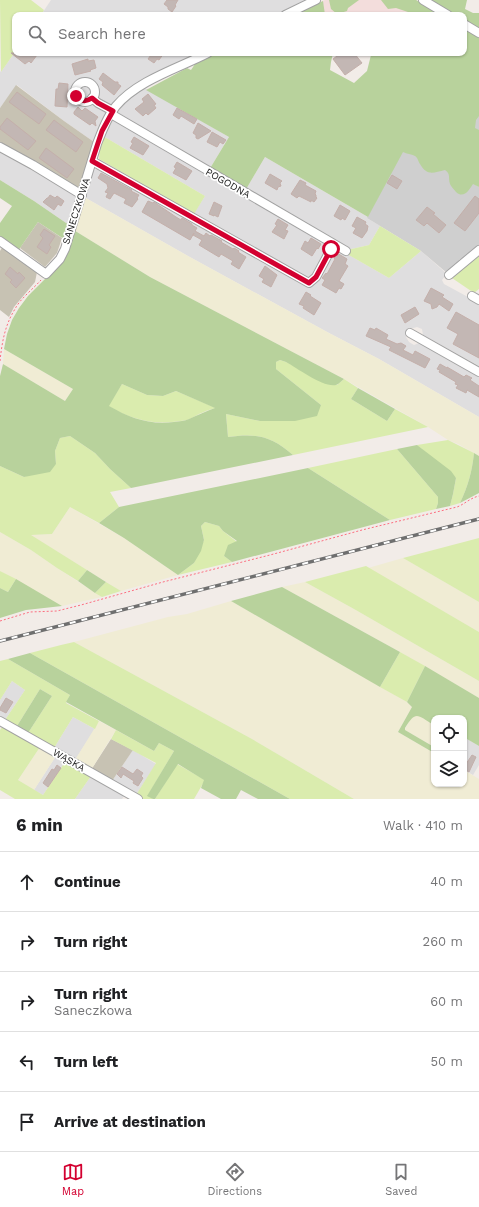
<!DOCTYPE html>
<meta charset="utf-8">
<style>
:root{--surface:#fff;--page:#f2f2f2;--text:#202124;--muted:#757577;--line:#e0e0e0;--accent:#d30030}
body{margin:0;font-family:"Work Sans",sans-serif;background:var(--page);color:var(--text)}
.controls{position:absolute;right:12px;bottom:12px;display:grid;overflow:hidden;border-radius:8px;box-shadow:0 1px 3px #0004}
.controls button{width:36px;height:36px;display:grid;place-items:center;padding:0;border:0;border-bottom:1px solid var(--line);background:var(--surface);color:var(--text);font:20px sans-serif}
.stop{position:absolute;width:12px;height:12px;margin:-9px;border:3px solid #d30030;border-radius:50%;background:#fff}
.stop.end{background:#d30030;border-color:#fff;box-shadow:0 1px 4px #0008}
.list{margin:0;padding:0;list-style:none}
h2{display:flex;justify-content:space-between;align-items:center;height:52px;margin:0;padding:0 16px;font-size:17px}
h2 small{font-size:13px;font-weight:400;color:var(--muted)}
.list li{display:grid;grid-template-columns:26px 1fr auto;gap:12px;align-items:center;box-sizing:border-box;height:60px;padding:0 16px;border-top:1px solid var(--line)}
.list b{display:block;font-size:15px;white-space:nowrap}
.list p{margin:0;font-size:13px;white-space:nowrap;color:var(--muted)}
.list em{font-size:13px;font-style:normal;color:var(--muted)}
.icon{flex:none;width:22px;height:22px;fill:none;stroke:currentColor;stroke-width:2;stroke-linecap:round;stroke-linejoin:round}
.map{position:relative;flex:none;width:479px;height:799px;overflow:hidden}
.search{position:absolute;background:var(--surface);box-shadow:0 1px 3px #0004;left:12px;right:12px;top:12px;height:44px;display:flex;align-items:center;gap:10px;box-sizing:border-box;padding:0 14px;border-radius:8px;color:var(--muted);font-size:15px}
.sheet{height:352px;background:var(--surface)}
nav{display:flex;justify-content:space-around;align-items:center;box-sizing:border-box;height:56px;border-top:1px solid var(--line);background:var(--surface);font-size:11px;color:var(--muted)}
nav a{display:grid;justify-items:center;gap:2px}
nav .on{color:var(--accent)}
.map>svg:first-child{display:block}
.residential{fill:#dfdedf}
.religious{fill:#cfcfcf}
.military{fill:#f3dddc}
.construction{fill:#c7c2b3}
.farmland{fill:#f0ecd4}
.grass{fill:#daecae}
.forest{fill:#b8d29c;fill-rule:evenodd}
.building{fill:#c3b7b4;stroke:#c4afaa}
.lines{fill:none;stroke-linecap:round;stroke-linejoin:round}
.minor-casing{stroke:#a2a2a2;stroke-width:10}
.path{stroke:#fd6e80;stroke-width:1;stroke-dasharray:2 2;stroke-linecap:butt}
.minor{stroke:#fff;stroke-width:8}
.rail-casing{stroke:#6f6f6f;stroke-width:3.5}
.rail{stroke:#fff;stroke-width:2;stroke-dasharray:6;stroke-linecap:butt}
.route{stroke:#d30030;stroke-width:5}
.labels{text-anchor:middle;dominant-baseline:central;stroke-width:3.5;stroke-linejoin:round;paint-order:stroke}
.street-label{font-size:10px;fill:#212121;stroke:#fff}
</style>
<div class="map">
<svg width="479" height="799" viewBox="0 0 479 799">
<rect width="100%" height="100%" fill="#f2ece8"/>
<g class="residential">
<polygon points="51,0 310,0 281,15 41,15"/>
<polygon points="15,52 15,53 192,53 186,61 115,104 110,104 105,112 107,116 94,142 64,121 17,85 0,108 0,71 1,72"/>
<polygon points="143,87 229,137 209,170 118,117 117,109"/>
<polygon points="112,119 389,278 421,251 447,274 442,280 444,284 479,303 479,366 423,335 422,329 417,327 410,329 406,337 409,342 414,345 419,343 479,377 479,417 379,359 329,333 188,256 84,197 92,171 97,169 99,159 194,213 205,196 103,136"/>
<polygon points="0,149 77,194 69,225 34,201 0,180"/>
<polygon points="265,157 368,217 367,218 380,226 369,245 347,250 245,191"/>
<polygon points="12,681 25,690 5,720 0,716 0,700"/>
<polygon points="73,717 95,729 75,760 54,748"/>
<polygon points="466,738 479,746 479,765 473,775 464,770 464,743"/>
<polygon points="133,750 156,764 136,795 112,781"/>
<polygon points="56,756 65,762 43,795 34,790"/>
<polygon points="91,776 125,795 122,799 75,799"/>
</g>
<polygon class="religious" points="450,71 479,88 479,169 471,182 479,187 479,247 465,258 460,259 458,263 447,273 421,251 367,218 401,154"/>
<polygon class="military" points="325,0 416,0 442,15 294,15"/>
<g class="construction">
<polygon points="16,85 64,121 94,142 81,188 78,189 0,145 0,108"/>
<polygon points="38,222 62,238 57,253 45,267 20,248"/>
<polygon points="3,246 37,272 35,282 14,307 9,317 0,310 0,251"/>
<polygon points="111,739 133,750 112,781 91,770"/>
</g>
<g class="farmland">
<polygon points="84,197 188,256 329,333 379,359 479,417 479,456 458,444 448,440 428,427 344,379 150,277 72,229"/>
<polygon points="4,349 73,389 65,401 3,364"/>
<polygon points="70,507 124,538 178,575 121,591 30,535 52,534"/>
<polygon points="0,532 31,550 57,568 102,597 62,606 0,571"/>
<polygon points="403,558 479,602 479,632 368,568"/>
<polygon points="305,582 354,609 479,681 479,698 400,652 282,587"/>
<polygon points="231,601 407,702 412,707 398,732 434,753 434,784 464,784 464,770 479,779 479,799 354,799 252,739 74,642 168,617 187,614"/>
<polygon points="414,716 420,716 434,725 434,747 405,730 405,729 411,718"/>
<polygon points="99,721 116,730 91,770 75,760"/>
<polygon points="40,747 56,756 34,790 18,780"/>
</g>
<g class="grass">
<polygon points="0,0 31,0 44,10 41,15 15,15 15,52 1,72"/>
<polygon points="103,136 205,196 194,214 99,159 100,145"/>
<polygon points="380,226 421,251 389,278 347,254 347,250 369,245"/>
<polygon points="479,252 479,289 474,293 452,278 456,271"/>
<path d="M 280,360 L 286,362 L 337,385 L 344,379 L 358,388 L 351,399 L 387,421 L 395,409 L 428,427 L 293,455 C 271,436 256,433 228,437 L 226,414 L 260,421 L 321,405 L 276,369 L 276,362 Z"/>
<path d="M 122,384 L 147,395 L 163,396 L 176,391 L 216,408 C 212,409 207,410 204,412 C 198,414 193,418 187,420 C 157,426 134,421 108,406 Z"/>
<polygon points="70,436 95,453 110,469 131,488 110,492 119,507 99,523 70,507 52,534 31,535 87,570 78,581 57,568 31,550 0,532 0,466 24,477 56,464 55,451 60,438"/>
<path d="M 448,440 L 474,453 C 472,472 468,486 460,503 L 450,506 L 453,494 L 456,478 L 417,445 Z"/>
<polygon points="397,449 438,497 438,503 436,509 390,520 308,468"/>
<polygon points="205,522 219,526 223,531 237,542 224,556 232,562 178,575 194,563 204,540 201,526"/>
<polygon points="479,538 479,602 403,558"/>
<polygon points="366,566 479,632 479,681 354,609 305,582"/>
<polygon points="0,571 16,579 8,592 0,588"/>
<polygon points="106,582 121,591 102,597 95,593"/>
<polygon points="74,642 252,739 354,799 290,799 30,653 61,645"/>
<polygon points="400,652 425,666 407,702 380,687"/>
<polygon points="8,659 70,695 66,703 99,721 95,729 73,717 54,748 28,733 52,696 40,689 17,726 5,720 25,690 12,681 0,700 0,661"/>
<polygon points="3,726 40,747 18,780 43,795 65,762 91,776 75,799 15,799 0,790 0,730"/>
<polygon points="116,730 154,751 159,743 174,751 148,795 153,799 143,799 136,795 156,763 111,739"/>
<polygon points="177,764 205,780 194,799 155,799"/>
</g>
<g class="forest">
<polygon points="329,0 359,0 348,8 347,11 337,14 331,9"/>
<polygon points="381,0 416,0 443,15 412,15 411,13 396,8 388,9"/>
<polygon points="429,0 467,0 465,9 473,13 479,13 479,29 464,20 464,15 455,15"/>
<polygon points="323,1 325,15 294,15"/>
<path d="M 464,27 L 479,36 L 479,116 L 476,120 L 475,128 L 479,130 L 479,187 L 473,184 C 469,190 464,199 456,192 C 454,189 451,187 450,184 C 448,178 451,174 445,170 C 433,173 427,176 420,164 C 418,161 418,158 415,156 C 411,154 407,154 403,152 L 368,217 L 265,157 L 245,191 L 209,170 L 229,137 L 146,90 L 187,68 L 191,70 L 195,64 L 217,53 L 333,53 L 331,62 L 330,70 L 354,83 L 367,71 L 371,55 L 367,53 L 464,53 Z"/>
<polygon points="0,180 34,201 69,225 64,239 38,222 18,251 0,238 0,223 12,206 0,198"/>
<path d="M 72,229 L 150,277 L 344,379 C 341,381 339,384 336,385 C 324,388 297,368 286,362 L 280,360 L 276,362 L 276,369 L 321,405 L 317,416 L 295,421 L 260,421 L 226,414 L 228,437 C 256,433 271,436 293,455 L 131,488 L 110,469 L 95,453 L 70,436 L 60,438 L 55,451 L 56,464 L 50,472 L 24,477 L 0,466 L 0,376 L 3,364 L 65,401 L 73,389 L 4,349 L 7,334 L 12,320 L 19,308 L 28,296 L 49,275 ZM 122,384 L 147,395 L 163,396 L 176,391 L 215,408 C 206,411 198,415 189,419 C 185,421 179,421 174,422 C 149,425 130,418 109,406 Z"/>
<polygon points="358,388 395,409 387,421 351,399"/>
<polygon points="417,445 451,471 456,478 453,494 450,506 436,509 438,503 438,497 397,449"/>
<path d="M 474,453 L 479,456 L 479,493 L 460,503 C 468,486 472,472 474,453 Z"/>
<polygon points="308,468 390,520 232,562 224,556 228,545 237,541 223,531 219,526 205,522 201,526 204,540 201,551 194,563 178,575 124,538 99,523 119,507"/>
<polygon points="87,570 106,582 95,593 78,581"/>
<polygon points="16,579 62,606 26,610 0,618 0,588 8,592"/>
<polygon points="282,587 400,652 380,687 231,601"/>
<polygon points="30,653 290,799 258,799 241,790 236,799 221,799 201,788 204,780 178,764 155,799 153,799 147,796 174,751 159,743 154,751 66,702 70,695 8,659"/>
<path d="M 425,666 L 479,698 L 479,746 L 467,739 L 464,743 L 464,718 L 434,718 L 434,725 C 417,715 416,710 405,728 L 405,730 L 434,747 L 434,753 L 398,732 L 412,707 L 407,702 Z"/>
<polygon points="40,689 52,696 28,733 17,726"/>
</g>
<g class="building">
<polygon points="167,0 178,0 175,5 176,6 172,12 168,9 168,7 164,4"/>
<polygon points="11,53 34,53 37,55 31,63 29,61 25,64"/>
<polygon points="150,53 164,53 159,60 157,59 154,63 148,59 151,55"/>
<polygon points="341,53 354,53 362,63 345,75 333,59"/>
<polygon points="88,59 88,61 94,60 96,68 90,70 91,71 75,75 72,64"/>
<polygon points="103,73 115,82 118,82 118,84 121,86 114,95 102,85 103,82 99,79"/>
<polygon points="59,83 68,84 67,107 55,106 56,89 58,89"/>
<polygon points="17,92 46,114 39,124 9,102"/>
<polygon points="148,94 156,104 154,105 156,108 148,115 146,113 143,116 135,109 144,102 142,99"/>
<polygon points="78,107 82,111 85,108 98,117 95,121 96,126 92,123 90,125 74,114 74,112"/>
<polygon points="177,108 197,119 194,124 181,116 179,119 173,115"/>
<polygon points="7,118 36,141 28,150 0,129 0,127"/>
<polygon points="54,120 83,142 76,152 46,130"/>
<polygon points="198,123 211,131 198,139 196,138 196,135 193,133"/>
<polygon points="212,132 226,140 223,144 220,142 217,147 207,142"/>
<polygon points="134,137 149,146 143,155 130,148 133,143 131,142"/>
<polygon points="46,148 74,169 67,178 39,158"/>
<polygon points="177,162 192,171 186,180 173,173 176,168 174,167"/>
<polygon points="101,173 132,190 131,191 139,195 137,198 138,199 132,207 124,203 126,199 114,193 110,199 106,197 108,193 105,192 108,188 107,184 98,178"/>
<polygon points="270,174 282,181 280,183 281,186 278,187 277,190 265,183"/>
<polygon points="392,175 402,181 397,189 387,183"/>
<polygon points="300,180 306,183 305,185 316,191 315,194 316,195 316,197 317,198 314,202 311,200 311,202 299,196 297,198 291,194"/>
<polygon points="50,195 55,198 57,196 64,201 61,206 58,204 54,210 43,202 47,198 48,198"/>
<polygon points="475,196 479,199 479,213 465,231 454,223"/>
<polygon points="148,201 153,203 154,202 176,217 181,220 182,218 192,224 192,225 197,228 195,231 204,236 206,233 210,236 211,235 222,241 221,242 233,249 234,248 239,251 238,252 246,257 239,269 231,264 233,261 221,254 219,257 199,245 202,240 193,235 194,233 190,240 142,212"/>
<polygon points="214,202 222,206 218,217 214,215 214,216 209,214"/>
<polygon points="340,205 350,211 345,220 342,218 341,220 334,216"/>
<polygon points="427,207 435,213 433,214 446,225 439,233 427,223 424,226 416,220"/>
<polygon points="357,217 366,222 365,224 368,226 367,231 362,238 353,233 356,228 352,226"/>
<polygon points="278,219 288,225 285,230 288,231 284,239 272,232 277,225 275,224"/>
<polygon points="44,229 55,236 49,245 51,247 47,254 37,247 43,238 40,235"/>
<polygon points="311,238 321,244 318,249 317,248 312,256 301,249 305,241 308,243"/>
<polygon points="337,253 347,259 345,264 348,266 339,281 344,284 341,289 339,288 336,293 322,285 325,280 322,278 326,273 327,274 335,259 334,258"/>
<polygon points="265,266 277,275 271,287 262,282 264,279 259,276"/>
<polygon points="10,267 18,274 19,272 25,278 16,288 10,282 12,280 5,274"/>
<polygon points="431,288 444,295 442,297 453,304 449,311 439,304 437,307 432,309 431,304 424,301"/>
<polygon points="306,292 311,295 310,296 321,303 314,315 303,308 304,306 299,304"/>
<polygon points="415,307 419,314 405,323 401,315"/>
<polygon points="456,312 479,325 479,358 453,344 458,334 447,328"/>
<polygon points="370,328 375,330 376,328 388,335 386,339 397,344 401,343 406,346 403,350 413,355 415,351 430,359 425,368 389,350 391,347 366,336"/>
<polygon points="440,364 447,368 447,367 464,377 466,375 472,378 470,380 479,386 479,397 467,390 466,393 456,388 458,385 455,384 456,382 439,372 440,370 437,369"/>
<polygon points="6,698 13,702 6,713 0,710 0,708"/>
<polygon points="472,755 476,757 469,772 464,769 464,767"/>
<polygon points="57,765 61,768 48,787 43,783 52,769 54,770"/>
<polygon points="122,767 133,774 137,769 143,773 141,776 143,778 138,786 133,783 134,781 123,774 121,778 117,774"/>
</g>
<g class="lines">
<defs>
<g id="minor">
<polyline points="423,0 448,15"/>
<polyline points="285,15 316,0"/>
<polyline points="464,24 479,33"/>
<circle cx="85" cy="92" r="10"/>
<polyline points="92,98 98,103 113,111"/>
<polyline points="111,114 346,251"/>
<polyline points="0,147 33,165 82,195"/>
<polyline points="92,161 309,283 316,277 331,249"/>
<path d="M 0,241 L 46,274 L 60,259 L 65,249 L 97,144 C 102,131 107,117 116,106 C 138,80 179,68 208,53"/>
<polyline points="449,275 479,250"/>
<polyline points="472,296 479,300"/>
<polyline points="410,333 479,372"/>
<polyline points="0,721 138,799"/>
</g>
</defs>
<use href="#minor" class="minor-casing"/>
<g class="path">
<path d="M 0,361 C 2,342 5,325 15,309 C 20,299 33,289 41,280"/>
<path d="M 0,621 L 30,612 L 57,611 L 81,605 L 163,582 L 270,555 L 362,530 L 457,507 C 465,504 470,498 479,496"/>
</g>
<use href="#minor" class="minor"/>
<defs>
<polyline id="rail" points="0,641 479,519"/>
</defs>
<use href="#rail" class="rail-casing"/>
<use href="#rail" class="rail"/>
</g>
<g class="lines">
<path class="route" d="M 76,96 C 81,102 86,102 92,98 L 98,103 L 113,111 L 102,131 L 92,161 L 309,283 L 316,277 L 331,249"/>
</g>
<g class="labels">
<g class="street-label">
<text transform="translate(228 183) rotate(30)">POGODNA</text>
<text transform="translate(76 211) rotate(-72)">SANECZKOWA</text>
<text transform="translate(69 760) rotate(30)">WĄSKA</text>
</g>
</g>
</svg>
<div class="controls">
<button><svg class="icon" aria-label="locate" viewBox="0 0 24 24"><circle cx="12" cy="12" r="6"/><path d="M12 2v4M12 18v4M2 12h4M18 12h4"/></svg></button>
<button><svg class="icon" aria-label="layers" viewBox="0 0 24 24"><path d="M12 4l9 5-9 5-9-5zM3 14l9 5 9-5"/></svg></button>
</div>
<div class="stop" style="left:331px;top:249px"></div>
<div class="stop end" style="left:76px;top:96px"></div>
<div class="search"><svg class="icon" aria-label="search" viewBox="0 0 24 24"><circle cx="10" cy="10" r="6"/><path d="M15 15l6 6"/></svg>Search here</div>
</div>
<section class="sheet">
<h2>6 min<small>Walk · 410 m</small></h2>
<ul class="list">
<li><svg class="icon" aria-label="ahead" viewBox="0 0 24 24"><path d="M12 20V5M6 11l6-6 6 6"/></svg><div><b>Continue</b></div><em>40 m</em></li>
<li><svg class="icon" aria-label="right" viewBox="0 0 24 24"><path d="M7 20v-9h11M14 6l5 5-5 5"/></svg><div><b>Turn right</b></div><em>260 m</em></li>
<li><svg class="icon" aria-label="right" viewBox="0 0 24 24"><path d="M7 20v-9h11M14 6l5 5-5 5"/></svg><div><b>Turn right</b><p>Saneczkowa</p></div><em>60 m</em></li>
<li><svg class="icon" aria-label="left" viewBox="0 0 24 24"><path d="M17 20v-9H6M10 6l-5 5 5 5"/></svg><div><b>Turn left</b></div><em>50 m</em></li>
<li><svg class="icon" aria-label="arrive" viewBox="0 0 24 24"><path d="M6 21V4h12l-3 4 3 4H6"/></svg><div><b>Arrive at destination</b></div></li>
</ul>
</section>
<nav>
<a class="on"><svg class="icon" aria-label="map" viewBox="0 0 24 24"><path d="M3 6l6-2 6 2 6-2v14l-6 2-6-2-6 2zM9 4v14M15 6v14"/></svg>Map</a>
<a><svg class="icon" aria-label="directions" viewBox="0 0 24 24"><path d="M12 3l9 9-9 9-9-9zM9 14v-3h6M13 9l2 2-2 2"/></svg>Directions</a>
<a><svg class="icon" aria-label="saved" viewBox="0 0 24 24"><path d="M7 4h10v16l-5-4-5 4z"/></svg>Saved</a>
</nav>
